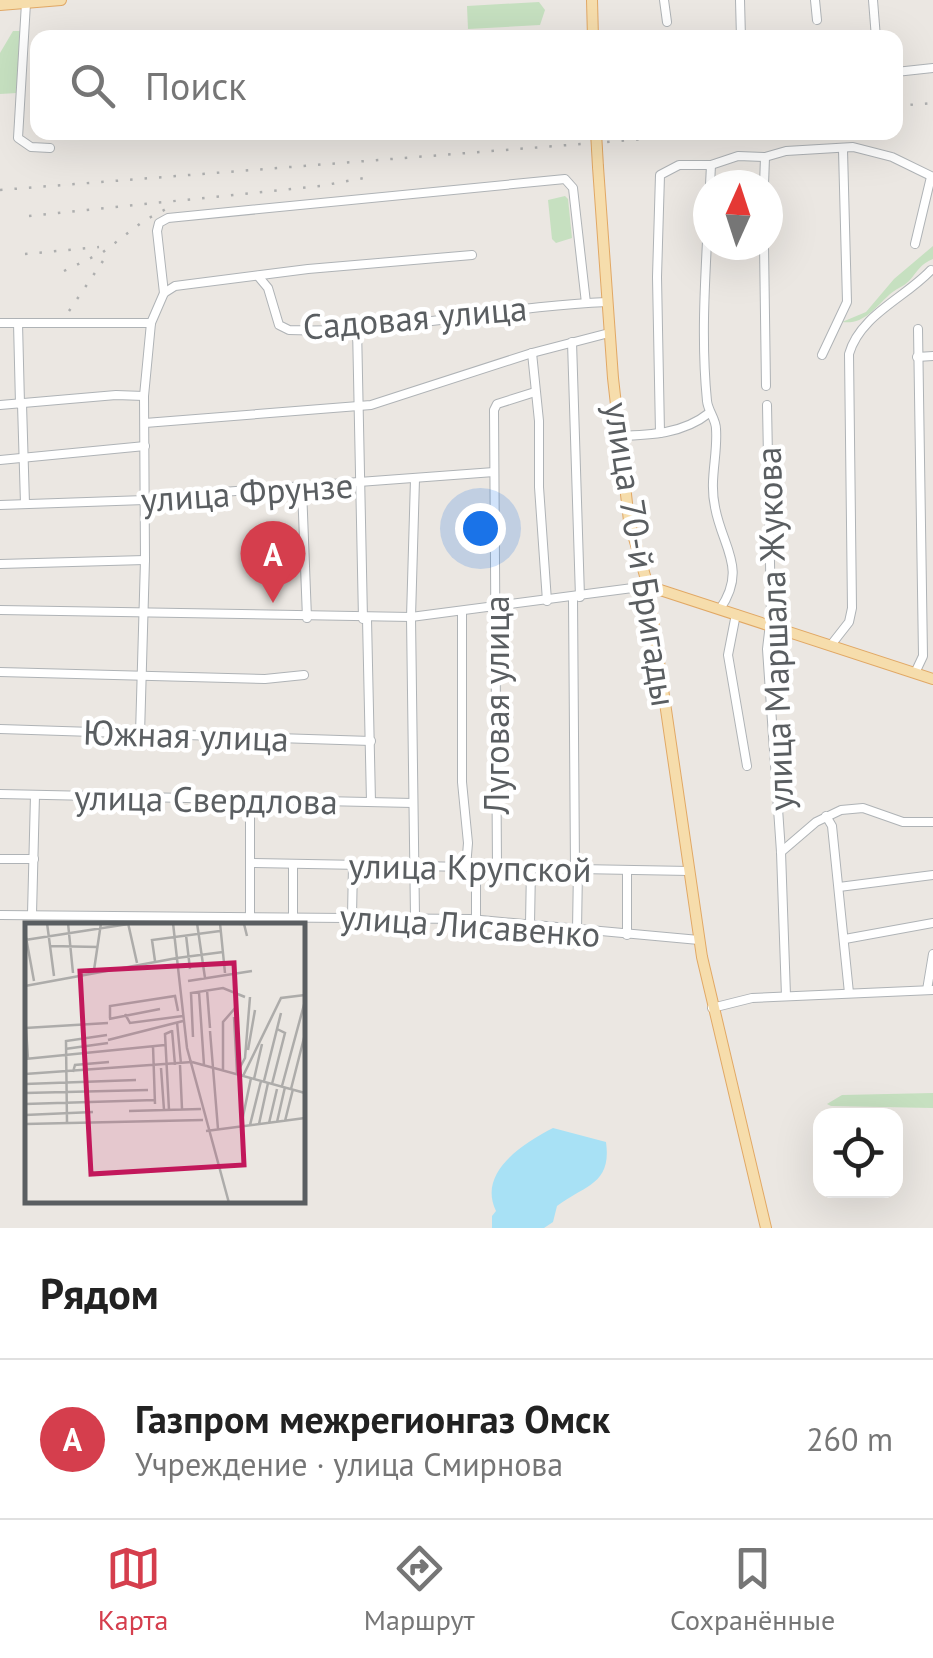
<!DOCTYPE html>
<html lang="ru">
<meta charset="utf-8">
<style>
:root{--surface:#fff;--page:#f2f2f2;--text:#222;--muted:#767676;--line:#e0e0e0;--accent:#d53e4d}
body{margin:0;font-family:"PT Sans",sans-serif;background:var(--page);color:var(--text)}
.controls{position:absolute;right:30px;bottom:30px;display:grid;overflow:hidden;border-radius:20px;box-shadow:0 10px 40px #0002}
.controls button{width:90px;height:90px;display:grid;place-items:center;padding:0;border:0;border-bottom:2px solid var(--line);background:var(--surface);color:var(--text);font:50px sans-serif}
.compass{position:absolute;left:693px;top:170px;width:90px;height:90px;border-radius:50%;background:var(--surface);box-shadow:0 10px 40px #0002;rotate:3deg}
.you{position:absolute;left:480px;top:528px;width:35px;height:35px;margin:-25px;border:8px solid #fff;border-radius:50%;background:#1a73e8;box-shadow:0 0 0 15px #1a73e833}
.badge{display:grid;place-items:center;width:65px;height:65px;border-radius:50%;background:var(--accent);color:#fff;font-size:32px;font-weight:700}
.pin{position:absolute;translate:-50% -82px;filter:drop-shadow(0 2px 5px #0008)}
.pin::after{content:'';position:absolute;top:52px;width:35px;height:30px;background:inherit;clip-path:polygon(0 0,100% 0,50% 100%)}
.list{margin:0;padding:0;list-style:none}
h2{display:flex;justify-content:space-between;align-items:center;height:130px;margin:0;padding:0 40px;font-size:42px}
h2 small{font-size:32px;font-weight:400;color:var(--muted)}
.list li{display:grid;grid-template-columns:65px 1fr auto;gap:30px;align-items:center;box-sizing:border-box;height:160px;padding:0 40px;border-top:2px solid var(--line)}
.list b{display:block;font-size:38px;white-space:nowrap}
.list p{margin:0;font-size:32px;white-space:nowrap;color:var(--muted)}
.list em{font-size:32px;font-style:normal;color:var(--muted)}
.icon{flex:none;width:55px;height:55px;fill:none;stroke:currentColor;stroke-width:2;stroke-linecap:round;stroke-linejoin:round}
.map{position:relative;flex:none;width:933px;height:1228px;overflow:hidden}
.search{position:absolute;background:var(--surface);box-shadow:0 10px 40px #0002;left:30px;right:30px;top:30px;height:110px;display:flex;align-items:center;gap:25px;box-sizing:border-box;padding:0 35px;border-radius:20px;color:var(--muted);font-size:38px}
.sheet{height:290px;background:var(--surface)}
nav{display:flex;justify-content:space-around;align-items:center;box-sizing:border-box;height:140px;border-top:2px solid var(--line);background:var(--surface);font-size:28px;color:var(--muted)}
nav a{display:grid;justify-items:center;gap:5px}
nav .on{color:var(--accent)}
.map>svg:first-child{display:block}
.green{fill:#c6e0c0}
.water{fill:#a8e1f5}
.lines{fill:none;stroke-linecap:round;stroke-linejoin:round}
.minor-casing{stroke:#afb3b6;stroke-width:10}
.major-casing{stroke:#e1a865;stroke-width:12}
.minor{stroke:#fff;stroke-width:8}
.major{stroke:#f6ddac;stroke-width:10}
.rail{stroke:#aeafaf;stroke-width:2.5;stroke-dasharray:2.5 12;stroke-linecap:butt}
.major-bridge-casing{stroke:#e1a865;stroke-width:12;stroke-linecap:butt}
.major-bridge{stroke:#f6ddac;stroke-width:10}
.labels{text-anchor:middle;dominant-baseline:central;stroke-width:9;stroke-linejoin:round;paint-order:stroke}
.street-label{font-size:35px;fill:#5a5e61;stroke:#fff}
.inset-road{fill:none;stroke:#adacaa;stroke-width:2.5}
.view{fill:#c2185b;fill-opacity:0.15;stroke:#c2185b;stroke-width:5}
.inset-edge{fill:none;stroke:#5a5e61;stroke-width:5}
</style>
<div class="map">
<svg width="933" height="1228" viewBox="0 0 933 1228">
<rect width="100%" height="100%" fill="#ebe7e2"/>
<g class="green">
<polygon points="539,2 545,10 540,25 468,29 467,6"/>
<polygon points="13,31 23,31 17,93 0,94 0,53"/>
<polygon points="565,196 568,199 572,238 556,243 552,239 548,200"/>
<path d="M 933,246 L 933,259 C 920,264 918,271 909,281 C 903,287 895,289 889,295 C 874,309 863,325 842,322 L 866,312 L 894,279 Z"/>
<polygon points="933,1093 933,1108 831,1106 827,1104 842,1095"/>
</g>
<path class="water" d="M 553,1128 L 606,1142 C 612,1185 584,1185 557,1206 L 553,1222 L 544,1228 L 492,1228 L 492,1216 L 496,1211 C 477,1172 524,1143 553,1128 Z"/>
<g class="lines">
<defs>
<g id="minor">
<polyline points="664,0 667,22"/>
<polyline points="740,0 741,38"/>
<polyline points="815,0 817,20"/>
<polyline points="873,0 876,38"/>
<polyline points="26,3 18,138 31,147 50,148"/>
<polyline points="896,72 933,68"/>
<polyline points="710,185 711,165"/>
<polyline points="764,185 765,157"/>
<path d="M 708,222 C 705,282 701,341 707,401 C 708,411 716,419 716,429 C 718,455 709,480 715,507 C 722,547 748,568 720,609"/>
<polyline points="915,244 931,177"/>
<polyline points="764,245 766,386"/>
<path d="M 258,276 L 268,288 L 279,325 L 289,330 C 395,334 501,306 607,302"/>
<polyline points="164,293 157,231 159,223 168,218 565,179 573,188 586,303"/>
<polyline points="0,323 151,323"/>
<polyline points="18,323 20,404"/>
<polyline points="357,327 363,619"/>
<polyline points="572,342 580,597"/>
<polyline points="532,353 539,421 539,487 547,601"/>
<polyline points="822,355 847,302 843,150"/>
<polyline points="917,357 933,356"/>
<polyline points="22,404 25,504"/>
<polyline points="0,405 116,395 144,396"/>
<polyline points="767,405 771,615 767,649 781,852 786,996"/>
<polyline points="145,423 371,405 532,353 609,333"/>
<polyline points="660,433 657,277 660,175 679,165 711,165 738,156 765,157 786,151 853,147 892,157 933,177"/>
<path d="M 618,436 C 650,435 683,434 709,413"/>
<polyline points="0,460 145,446"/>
<polyline points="302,488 307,618"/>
<polyline points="0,505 145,500 182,495 494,472"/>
<polyline points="0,564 145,560"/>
<polyline points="573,598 575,868"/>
<polyline points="0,610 411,617 648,586"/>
<polyline points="462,613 462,782 468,843 466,867"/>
<polyline points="736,614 728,655 747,766"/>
<polyline points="367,619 371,802"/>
<path d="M 831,645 L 849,622 L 852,608 L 849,354 C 860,315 905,298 931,270"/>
<polyline points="0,672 265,679 304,675"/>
<polyline points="915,673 923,656 918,329"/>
<polyline points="0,729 371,741"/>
<polyline points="140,734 145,560 144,396 151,323 164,293 175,286 308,269 472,255"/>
<polyline points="0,794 413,803"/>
<polyline points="826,816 832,826 849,993"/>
<polyline points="781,852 816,822 841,810 863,808 903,822 933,822"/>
<polyline points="0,859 34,859"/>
<polyline points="250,863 690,871"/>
<polyline points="476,867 476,920"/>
<polyline points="497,867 494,410 497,404 535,392"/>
<polyline points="627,870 627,935"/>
<polyline points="839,887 933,875"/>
<polyline points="32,914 35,795"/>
<polyline points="0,915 470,919 699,940"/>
<polyline points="250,916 250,801"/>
<polyline points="293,916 293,864"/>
<polyline points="352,916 353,865"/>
<polyline points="415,917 411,617 415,479"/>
<polyline points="530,924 531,867"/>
<polyline points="577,930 578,868"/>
<polyline points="845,939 933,923"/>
<polyline points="927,990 933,954"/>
<polyline points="712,1008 752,998 933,990"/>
</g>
<g id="major">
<polyline points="592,0 593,38"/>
<polyline points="0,5 61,0"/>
<polyline points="598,167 613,378 629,521 648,586 702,957 766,1228"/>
<polyline points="648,586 933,679"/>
</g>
</defs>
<use href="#minor" class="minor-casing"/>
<use href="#major" class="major-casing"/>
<use href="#minor" class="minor"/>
<use href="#major" class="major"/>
<g class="rail">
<polyline points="896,106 933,103"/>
<polyline points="519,132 555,134"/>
<polyline points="0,190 732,132"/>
<polyline points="29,216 320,186 364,178"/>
<polyline points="25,254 99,247"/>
<polyline points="64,271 103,252 145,220 170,207"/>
<polyline points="69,311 109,252"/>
</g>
<defs>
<polyline id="major-bridge" points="596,132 598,167"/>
</defs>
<use href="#major-bridge" class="major-bridge-casing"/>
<use href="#major-bridge" class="major-bridge"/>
</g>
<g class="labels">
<g class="street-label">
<text transform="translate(415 317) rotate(-5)">Садовая улица</text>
<text transform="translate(247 492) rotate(-4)">улица Фрунзе</text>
<text transform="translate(641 554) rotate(81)">улица 70-й Бригады</text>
<text transform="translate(774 629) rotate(-92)">улица Маршала Жукова</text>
<text transform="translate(496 705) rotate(-90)">Луговая улица</text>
<text transform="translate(186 735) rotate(2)">Южная улица</text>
<text transform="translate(206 799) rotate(1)">улица Свердлова</text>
<text transform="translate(470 867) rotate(1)">улица Крупской</text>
<text transform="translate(470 925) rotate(4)">улица Лисавенко</text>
</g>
</g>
<g transform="translate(25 923)">
<rect width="280" height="280" fill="#ebe7e2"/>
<path class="inset-road" d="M 22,0 L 29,53M 43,0 L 48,50M 103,0 L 112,40M 148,0 L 162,125 L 204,280M 172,0 L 180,55M 195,0 L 200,50M 195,0 L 219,1 L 222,13M 0,9 L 9,58M 161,12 L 165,46M 0,17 L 110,0M 25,23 L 73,24M 152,35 L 198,29M 130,38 L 127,17 L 195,8M 69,47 L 76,0M 163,58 L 227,48M 0,63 L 152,35M 182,67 L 185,105M 174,69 L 179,142M 100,91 L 105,100 L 158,93M 209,94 L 212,150M 85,95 L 85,83 L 150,73 L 153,88M 84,96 L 135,86M 152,99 L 156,141M 0,105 L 83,100M 1,105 L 3,136M 147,107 L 150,142M 185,108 L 193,206M 168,114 L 166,70 L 198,65 L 220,74M 83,117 L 158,98M 128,123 L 130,181M 40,126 L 83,120M 223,127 L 230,87M 0,136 L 140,122M 167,139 L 280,170M 155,142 L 157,186M 136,145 L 139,187M 198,147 L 198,99 L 211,84M 213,148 L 220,135 L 225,74M 48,149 L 50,142 L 84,139M 0,151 L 167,139M 218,153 L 256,75 L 280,72M 229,156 L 237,121M 239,158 L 256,90M 0,161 L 111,157M 247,161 L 260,110 L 252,106M 257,163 L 280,78M 266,166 L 280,111M 0,170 L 123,167M 0,181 L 130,177M 144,187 L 140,111 L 147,108M 104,188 L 176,186M 0,192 L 68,189M 260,198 L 268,166M 252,199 L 260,164M 42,200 L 41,118 L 82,112M 244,200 L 252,166M 0,201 L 178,197M 234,201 L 243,160M 225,202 L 236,158M 216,203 L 226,155M 181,208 L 280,195"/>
<path class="view" d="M 209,40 L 219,242 L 66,251 L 55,48 Z"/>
<rect width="280" height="280" class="inset-edge"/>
</g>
</svg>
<div class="controls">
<button><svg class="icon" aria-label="locate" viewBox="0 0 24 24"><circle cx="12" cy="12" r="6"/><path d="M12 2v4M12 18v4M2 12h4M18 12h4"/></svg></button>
</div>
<svg class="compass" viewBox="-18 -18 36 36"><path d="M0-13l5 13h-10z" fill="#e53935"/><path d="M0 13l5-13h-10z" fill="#767676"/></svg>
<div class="you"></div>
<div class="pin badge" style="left:273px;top:603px">A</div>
<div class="search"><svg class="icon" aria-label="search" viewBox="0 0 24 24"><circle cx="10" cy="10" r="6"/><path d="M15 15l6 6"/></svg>Поиск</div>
</div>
<section class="sheet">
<h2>Рядом<small></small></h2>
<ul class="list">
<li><span class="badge">A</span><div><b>Газпром межрегионгаз Омск</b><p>Учреждение · улица Смирнова</p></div><em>260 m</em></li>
</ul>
</section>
<nav>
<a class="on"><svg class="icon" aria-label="map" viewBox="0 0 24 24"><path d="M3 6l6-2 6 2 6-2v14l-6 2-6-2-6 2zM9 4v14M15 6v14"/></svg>Карта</a>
<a><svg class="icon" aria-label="directions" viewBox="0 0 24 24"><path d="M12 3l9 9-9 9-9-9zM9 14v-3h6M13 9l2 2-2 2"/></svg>Маршрут</a>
<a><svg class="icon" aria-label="saved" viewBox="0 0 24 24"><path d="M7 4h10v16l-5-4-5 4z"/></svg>Сохранённые</a>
</nav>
